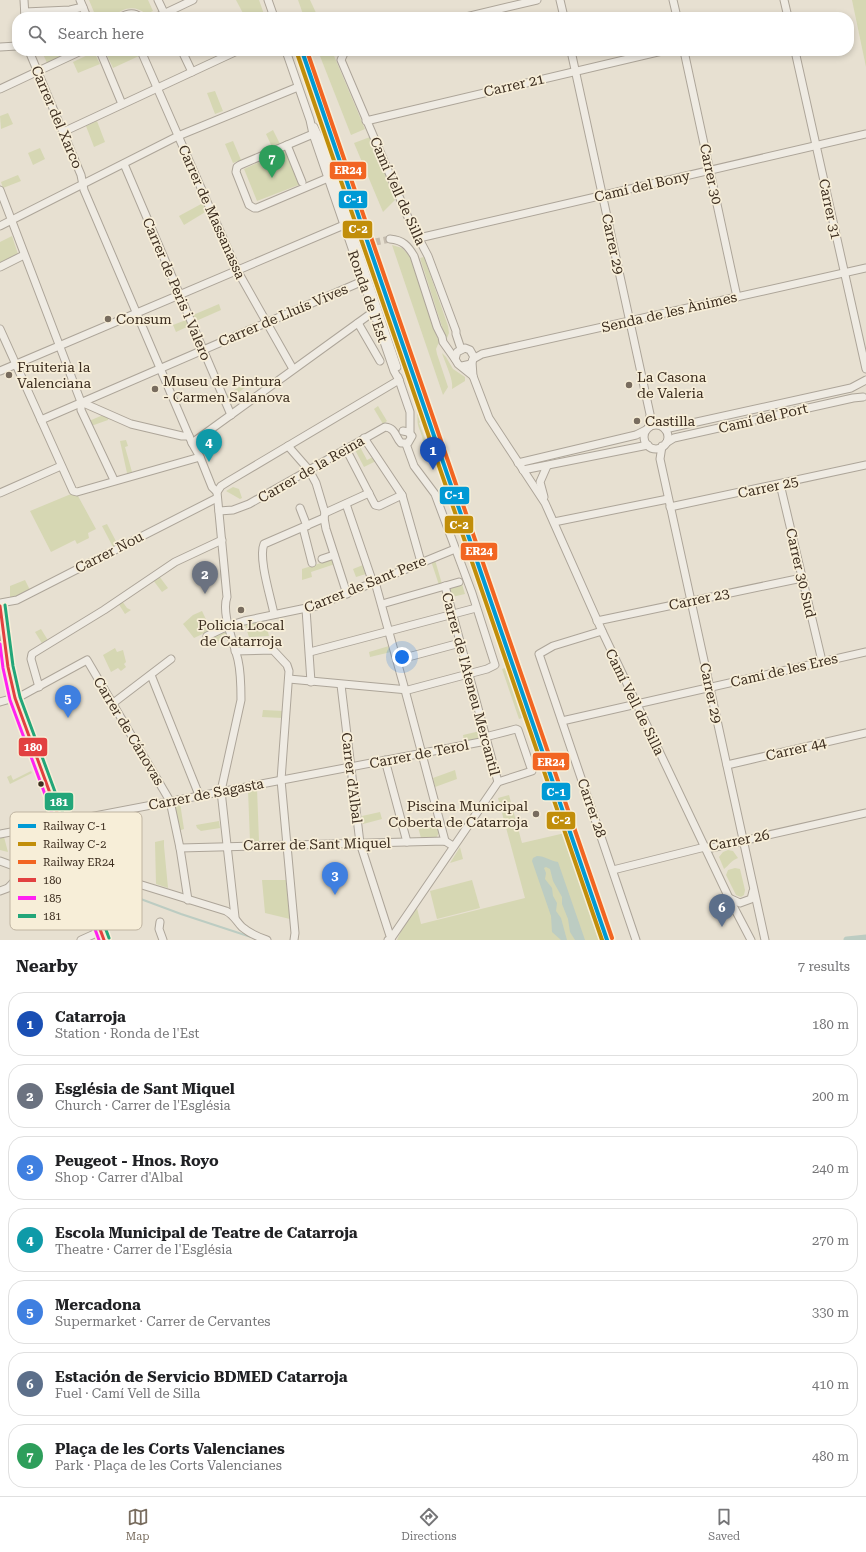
<!DOCTYPE html>
<meta charset="utf-8">
<style>
:root{--surface:#fff;--page:#f6f6f6;--text:#202124;--muted:#757577;--line:#e0e0e0;--accent:#786c5e}
body{margin:0;font-family:"Roboto Serif",serif;background:var(--page);color:var(--text)}
.you{position:absolute;left:402px;top:657px;width:14px;height:14px;margin:-10px;border:3px solid #fff;border-radius:50%;background:#1a73e8;box-shadow:0 0 0 6px #1a73e833}
.badge{display:grid;place-items:center;width:26px;height:26px;border-radius:50%;background:var(--accent);color:#fff;font-size:13px;font-weight:700}
.pin{position:absolute;translate:-50% -33px;filter:drop-shadow(0 1px 2px #0008)}
.pin::after{content:'';position:absolute;top:21px;width:14px;height:12px;background:inherit;clip-path:polygon(0 0,100% 0,50% 100%)}
.list{margin:0;padding:0;list-style:none}
h2{display:flex;justify-content:space-between;align-items:center;height:52px;margin:0;padding:0 16px;font-size:17px}
h2 small{font-size:13px;font-weight:400;color:var(--muted)}
.list li{display:grid;grid-template-columns:26px 1fr auto;gap:12px;align-items:center;box-sizing:border-box;height:64px;margin:0 8px 8px;padding:0 8px;border:1px solid var(--line);border-radius:16px}
.list b{display:block;font-size:15px;white-space:nowrap}
.list p{margin:0;font-size:13px;white-space:nowrap;color:var(--muted)}
.list em{font-size:13px;font-style:normal;color:var(--muted)}
.icon{flex:none;width:22px;height:22px;fill:none;stroke:currentColor;stroke-width:2;stroke-linecap:round;stroke-linejoin:round}
.map{position:relative;flex:none;width:866px;height:940px;overflow:hidden}
.search{position:absolute;background:var(--surface);box-shadow:0 2px 6px #0003;left:12px;right:12px;top:12px;height:44px;display:flex;align-items:center;gap:10px;box-sizing:border-box;padding:0 14px;border-radius:16px;color:var(--muted);font-size:15px}
.sheet{height:556px;background:var(--surface)}
nav{display:flex;justify-content:space-around;align-items:center;box-sizing:border-box;height:56px;border-top:1px solid var(--line);background:var(--surface);font-size:11px;color:var(--muted)}
nav a{display:grid;justify-items:center;gap:2px}
nav .on{color:var(--accent)}
.map>svg:first-child{display:block}
.green{fill:#d6d7b3}
.water{fill:#bcccc2}
.lines{fill:none;stroke-linecap:round;stroke-linejoin:round}
.stream{stroke:#bcccc2;stroke-width:2}
.canal{stroke:#bcccc2;stroke-width:7}
.minor-tunnel{stroke:#c5bcae;stroke-width:7;stroke-dasharray:7 3.5;stroke-linecap:butt}
.minor-casing{stroke:#ada599;stroke-width:9}
.minor{stroke:#efebe3;stroke-width:7}
.rail{stroke:#afaaa2;stroke-width:2;stroke-dasharray:7 7;stroke-linecap:butt}
.bus-1-casing{stroke:#f7eed8;stroke-width:6}
.bus-2-casing{stroke:#f7eed8;stroke-width:6}
.bus-3-casing{stroke:#f7eed8;stroke-width:6}
.bus-1{stroke:#e24040;stroke-width:3}
.bus-2{stroke:#ff22f1;stroke-width:3}
.bus-3{stroke:#23a679;stroke-width:3}
.rail-1-casing{stroke:#f7eed8;stroke-width:7}
.rail-2-casing{stroke:#f7eed8;stroke-width:7}
.rail-3-casing{stroke:#f7eed8;stroke-width:7}
.rail-1{stroke:#009ad5;stroke-width:4}
.rail-2{stroke:#c18e0a;stroke-width:4}
.rail-3{stroke:#f26522;stroke-width:4}
.poi-dot{fill:#786c5e;stroke:#f7eed8;stroke-width:1.5}
.bus-dot{fill:#3d2e20;stroke:#f7eed8;stroke-width:1.5}
.labels{text-anchor:middle;dominant-baseline:central;stroke-width:3.5;stroke-linejoin:round;paint-order:stroke}
.street-label{font-size:14px;fill:#3d2e20;stroke:#f7eed8}
.poi-label{font-size:14px;fill:#3d2e20;stroke:#f7eed8;text-anchor:start}
.key{fill:#f7eed8;stroke:#bfb4a1;stroke-width:1}
.key-label{font-size:11px;fill:#3d2e20}
.line-badge{stroke:#f7eed8;stroke-width:1.5}
.badge-label{font-size:11px;text-anchor:middle;font-weight:bold;fill:#fff}
</style>
<div class="map">
<svg width="866" height="940" viewBox="0 0 866 940">
<rect width="100%" height="100%" fill="#e7e0d1"/>
<g class="green">
<path d="M 89,0 L 148,0 L 153,11 L 146,14 C 136,5 122,7 114,17 L 96,17 Z"/>
<polygon points="236,0 259,0 265,17 245,17"/>
<polygon points="298,0 310,0 318,17 304,17"/>
<polygon points="852,0 866,0 866,67"/>
<polygon points="70,51 76,51 48,65 42,52"/>
<polygon points="105,51 136,51 139,56 113,68"/>
<polygon points="318,51 332,51 365,129 351,135"/>
<polygon points="94,52 100,64 78,73 73,62"/>
<polygon points="215,91 223,111 215,114 207,93"/>
<polygon points="8,113 13,124 1,129 0,116"/>
<polygon points="97,121 105,142 94,147 86,126"/>
<polygon points="273,130 280,144 272,147 266,134"/>
<polygon points="328,137 362,240 355,235 322,139"/>
<polygon points="370,137 395,200 383,212 354,143"/>
<polygon points="233,141 241,160 233,163 225,144"/>
<polygon points="40,148 45,159 33,165 28,153"/>
<polygon points="286,150 301,184 257,201 244,169"/>
<polygon points="18,175 21,181 3,188 1,182"/>
<polygon points="203,203 207,211 184,225 179,216"/>
<polygon points="12,236 18,254 0,263 0,242"/>
<polygon points="392,245 402,248 411,258 433,326 439,342 436,349 437,354 448,387 443,395"/>
<polygon points="367,253 380,290 374,292 364,261"/>
<polygon points="424,257 448,326 449,333 447,338 444,333 420,258"/>
<polygon points="219,304 221,310 196,321 193,315"/>
<polygon points="186,320 189,326 176,332 173,325"/>
<path d="M 442,353 L 446,357 L 453,369 L 465,377 L 465,381 L 452,389 C 454,380 445,363 442,353 Z"/>
<polygon points="245,383 247,386 229,400 227,395"/>
<polygon points="378,406 387,421 383,424 374,409"/>
<path d="M 421,412 L 424,421 L 419,423 L 429,449 L 421,449 C 426,440 420,433 418,425 C 417,421 418,418 417,414 Z"/>
<polygon points="103,415 109,417 108,420 91,426 89,421"/>
<polygon points="126,440 128,446 125,447 132,472 127,473 120,441"/>
<polygon points="359,445 367,460 373,457 376,461 364,467 354,448"/>
<polygon points="233,487 239,489 242,498 240,499 226,491"/>
<polygon points="71,494 78,496 96,529 88,533 89,538 77,544 75,540 51,552 30,511"/>
<polygon points="107,524 118,545 113,547 102,526"/>
<polygon points="333,559 335,564 311,572 312,577 302,580 302,569"/>
<polygon points="435,560 442,584 439,585 431,561"/>
<polygon points="363,565 366,574 356,577 353,569"/>
<polygon points="159,576 168,588 162,592 153,580"/>
<polygon points="25,580 30,590 12,599 10,597 10,586"/>
<polygon points="462,584 465,594 452,597 449,587"/>
<polygon points="122,601 127,608 131,610 125,614 118,603"/>
<polygon points="202,611 211,630 194,638 183,624 193,615"/>
<polygon points="262,619 265,628 267,628 269,636 249,637 244,622"/>
<polygon points="41,629 49,642 43,645 35,632"/>
<polygon points="225,631 226,631 227,636 226,638 212,644 209,639"/>
<polygon points="389,646 391,652 370,657 369,652"/>
<polygon points="115,648 117,652 123,650 126,662 124,664 126,667 121,671 118,668 111,672 103,655"/>
<polygon points="508,667 525,717 519,719 502,669"/>
<polygon points="263,710 284,711 283,718 262,717"/>
<polygon points="480,731 482,738 464,741 463,735"/>
<polygon points="455,770 457,779 435,787 433,778"/>
<polygon points="31,771 32,773 10,784 7,777 11,775 13,780"/>
<polygon points="257,788 259,841 250,842 248,790"/>
<polygon points="509,795 522,843 565,833 601,940 397,940 401,931 417,908 421,924 525,898 498,798"/>
<polygon points="180,803 184,829 181,830 181,837 174,804"/>
<polygon points="380,812 382,819 363,824 362,816"/>
<polygon points="219,821 220,828 201,831 197,828 196,825"/>
<polygon points="436,822 439,833 436,838 421,838 418,827"/>
<polygon points="4,837 8,852 0,850 0,838"/>
<polygon points="164,840 164,846 168,888 156,884 155,842"/>
<polygon points="460,847 463,859 450,863"/>
<path d="M 728,850 L 733,851 L 738,858 C 732,860 729,865 724,869 L 719,857 L 723,852 Z"/>
<polygon points="735,868 740,869 745,890 744,895 741,897 736,895 726,875 728,870"/>
<polygon points="262,880 286,880 290,919 265,913"/>
<polygon points="472,880 480,908 437,919 430,891"/>
</g>
<path class="water" d="M 537,856 C 545,856 551,861 558,862 L 585,940 L 575,940 L 570,932 L 568,919 L 562,904 L 562,897 L 553,881 L 550,869 L 546,867 L 544,868 L 546,873 L 545,879 L 552,888 L 553,896 L 557,903 L 556,911 L 561,918 L 567,940 L 561,940 L 552,932 L 551,916 L 532,861 L 533,858 Z"/>
<g class="lines">
<polyline class="stream" points="95,882 181,914 251,937"/>
<polyline class="canal" points="847,940 866,938"/>
<polyline class="minor-tunnel" points="363,243 371,243 390,239"/>
<defs>
<g id="minor">
<polyline points="24,0 25,17"/>
<polyline points="80,0 87,17"/>
<polyline points="158,0 166,17"/>
<polyline points="268,0 274,17"/>
<polyline points="560,0 564,17"/>
<polyline points="673,0 677,17"/>
<polyline points="784,0 788,17"/>
<polyline points="25,12 70,10 83,7"/>
<path d="M 121,17 C 128,13 134,12 140,17"/>
<polyline points="157,17 193,0"/>
<polyline points="466,17 537,0"/>
<polyline points="0,47 17,46"/>
<polyline points="29,51 81,175 84,190 192,443 200,457 212,487 217,492"/>
<polyline points="100,51 122,104"/>
<polyline points="141,51 237,270 293,369"/>
<polyline points="182,51 192,72"/>
<polyline points="286,51 310,120 313,134 394,371 399,380"/>
<polyline points="345,51 341,60 410,222 428,256 456,331 456,334 461,349"/>
<polyline points="571,51 650,414 649,427"/>
<polyline points="684,51 737,297"/>
<polyline points="795,51 866,369"/>
<polyline points="0,89 81,51"/>
<polyline points="366,121 662,51"/>
<polyline points="314,127 322,144 397,367"/>
<polyline points="63,132 237,51"/>
<polyline points="313,134 240,165 237,167 236,172 249,205 254,208 257,208 328,178"/>
<polyline points="287,145 302,182"/>
<polyline points="124,164 231,415"/>
<polyline points="0,190 81,402"/>
<polyline points="0,226 178,136 298,87"/>
<polyline points="419,238 866,134"/>
<path d="M 390,239 C 403,240 408,246 414,256 L 437,327 L 442,337 L 443,342 L 455,359"/>
<polyline points="0,267 24,255"/>
<polyline points="358,323 380,361"/>
<polyline points="0,329 73,491 77,492 200,457"/>
<polyline points="473,359 482,354 866,268"/>
<polyline points="472,362 473,376 489,418 545,503 602,631 729,898 751,940"/>
<polyline points="462,366 471,364 474,357 470,350 465,348 457,352 455,359 458,364 473,376"/>
<polyline points="0,371 344,225"/>
<polyline points="398,377 410,412 410,434"/>
<polyline points="81,402 131,424 182,436 189,436"/>
<polyline points="81,402 81,410 114,480"/>
<polyline points="41,420 363,281"/>
<circle cx="656" cy="437" r="12"/>
<polyline points="665,429 851,388 866,380"/>
<polyline points="364,438 402,495 421,562"/>
<polyline points="192,443 373,312"/>
<polyline points="666,443 674,438 853,398 863,397"/>
<polyline points="288,446 309,470 316,483 325,513 324,518 326,529 347,594"/>
<polyline points="662,446 660,459 765,940"/>
<polyline points="346,449 375,505 379,506 402,495"/>
<polyline points="518,463 636,435 646,430"/>
<polyline points="523,470 648,445"/>
<polyline points="780,484 822,661"/>
<polyline points="0,493 61,466"/>
<polyline points="544,497 540,482 547,466"/>
<polyline points="346,504 373,583"/>
<polyline points="670,507 866,465"/>
<polyline points="300,508 307,526"/>
<path d="M 219,511 L 233,510 L 249,504 L 385,427 C 396,428 395,437 401,443 L 408,443 L 412,436 L 408,432 L 403,431"/>
<polyline points="325,513 369,493"/>
<polyline points="554,522 668,499"/>
<polyline points="303,528 312,563"/>
<polyline points="322,559 334,555"/>
<polyline points="375,582 405,690 445,841"/>
<polyline points="445,586 498,782"/>
<polyline points="0,603 17,600 217,498"/>
<polyline points="382,604 459,582"/>
<polyline points="0,606 8,667 15,698 104,940"/>
<polyline points="306,609 311,682"/>
<path d="M 274,614 C 271,598 258,558 264,544 L 324,518"/>
<polyline points="597,621 802,578"/>
<polyline points="602,631 553,646 539,654 636,940"/>
<polyline points="207,636 228,626 244,621 316,606 455,549"/>
<polyline points="235,651 273,650 287,665 289,671 281,780 295,933 294,940"/>
<polyline points="310,652 476,608"/>
<polyline points="397,660 460,643"/>
<polyline points="151,675 199,795"/>
<polyline points="289,679 408,690 487,669 495,665 472,593 435,494 414,466 406,444"/>
<polyline points="341,685 360,843 391,939 388,940"/>
<polyline points="39,687 31,659 32,654 104,610 175,562 222,540"/>
<polyline points="0,702 21,696 87,660 170,801 180,848 188,900"/>
<polyline points="112,704 171,659"/>
<polyline points="562,721 866,652"/>
<polyline points="385,760 407,842"/>
<polyline points="727,765 866,733"/>
<polyline points="0,834 486,741"/>
<polyline points="180,848 445,841 453,846"/>
<polyline points="0,861 30,872 34,876 32,879 0,891"/>
<path d="M 77,869 L 84,868 L 90,869 L 226,911 C 234,915 236,921 242,927 C 249,933 258,937 267,940"/>
<polyline points="613,870 705,847 711,848 866,813"/>
<path d="M 9,887 C 16,880 19,875 14,866"/>
<polyline points="729,898 740,903 751,899 753,891"/>
<path d="M 235,917 L 221,791 L 241,700 C 241,687 241,673 238,660 C 234,643 221,613 227,597 L 217,492 L 221,486 L 229,481 L 399,380"/>
<polyline points="160,922 159,929 163,940"/>
<polyline points="81,940 101,931"/>
<polyline points="390,940 498,782 532,771 518,730 516,729 485,737"/>
</g>
</defs>
<use href="#minor" class="minor-casing"/>
<use href="#minor" class="minor"/>
<polyline class="rail" points="567,811 579,858"/>
<defs>
<polyline id="bus-1" points="0,606 8,667 15,698 104,940"/>
<polyline id="bus-2" points="0,644 3,668 10,700 99,940"/>
<polyline id="bus-3" points="5,605 13,666 20,697 109,938"/>
</defs>
<use href="#bus-1" class="bus-1-casing"/>
<use href="#bus-2" class="bus-2-casing"/>
<use href="#bus-3" class="bus-3-casing"/>
<use href="#bus-1" class="bus-1"/>
<use href="#bus-2" class="bus-2"/>
<use href="#bus-3" class="bus-3"/>
<defs>
<polyline id="rail-1" points="302,51 607,940"/>
<polyline id="rail-2" points="297,53 602,940"/>
<polyline id="rail-3" points="307,51 612,938"/>
</defs>
<use href="#rail-1" class="rail-1-casing"/>
<use href="#rail-2" class="rail-2-casing"/>
<use href="#rail-3" class="rail-3-casing"/>
<use href="#rail-1" class="rail-1"/>
<use href="#rail-2" class="rail-2"/>
<use href="#rail-3" class="rail-3"/>
</g>
<g class="poi-dot">
<circle cx="108" cy="319" r="4"/>
<circle cx="9" cy="375" r="4"/>
<circle cx="629" cy="385" r="4"/>
<circle cx="155" cy="389" r="4"/>
<circle cx="637" cy="421" r="4"/>
<circle cx="241" cy="610" r="4"/>
<circle cx="536" cy="814" r="4"/>
</g>
<circle class="bus-dot" cx="41" cy="784" r="3.5"/>
<g class="labels">
<g class="street-label">
<text transform="translate(514 85) rotate(-13)">Carrer 21</text>
<text transform="translate(57 117) rotate(67)">Carrer del Xarco</text>
<text transform="translate(711 174) rotate(78)">Carrer 30</text>
<text transform="translate(642 186) rotate(-13)">Camí del Bony</text>
<text transform="translate(398 191) rotate(66)">Camí Vell de Silla</text>
<text transform="translate(830 209) rotate(78)">Carrer 31</text>
<text transform="translate(212 212) rotate(66)">Carrer de Massanassa</text>
<text transform="translate(613 244) rotate(78)">Carrer 29</text>
<text transform="translate(177 289) rotate(67)">Carrer de Peris i Valero</text>
<text transform="translate(368 296) rotate(71)">Ronda de l'Est</text>
<text transform="translate(669 312) rotate(-13)">Senda de les Ànimes</text>
<text transform="translate(283 315) rotate(-23)">Carrer de Lluís Vives</text>
<text transform="translate(763 418) rotate(-13)">Camí del Port</text>
<text transform="translate(311 469) rotate(-30)">Carrer de la Reina</text>
<text transform="translate(768 487) rotate(-12)">Carrer 25</text>
<text transform="translate(109 552) rotate(-27)">Carrer Nou</text>
<text transform="translate(801 573) rotate(77)">Carrer 30 Sud</text>
<text transform="translate(365 584) rotate(-22)">Carrer de Sant Pere</text>
<text transform="translate(699 599) rotate(-12)">Carrer 23</text>
<text transform="translate(784 670) rotate(-13)">Camí de les Eres</text>
<text transform="translate(471 684) rotate(75)">Carrer de l'Ateneu Mercantil</text>
<text transform="translate(711 693) rotate(78)">Carrer 29</text>
<text transform="translate(635 702) rotate(64)">Camí Vell de Silla</text>
<text transform="translate(129 731) rotate(59)">Carrer de Cánovas</text>
<text transform="translate(796 749) rotate(-13)">Carrer 44</text>
<text transform="translate(419 754) rotate(-11)">Carrer de Terol</text>
<text transform="translate(352 778) rotate(83)">Carrer d'Albal</text>
<text transform="translate(206 794) rotate(-11)">Carrer de Sagasta</text>
<text transform="translate(592 808) rotate(71)">Carrer 28</text>
<text transform="translate(739 840) rotate(-11)">Carrer 26</text>
<text transform="translate(317 844) rotate(-1)">Carrer de Sant Miquel</text>
</g>
<g class="poi-label">
<text x="116" y="319">Consum</text>
<text x="17" y="367">Fruiteria la<tspan x="17" dy="16">Valenciana</tspan></text>
<text x="637" y="377">La Casona<tspan x="637" dy="16">de Valeria</tspan></text>
<text x="163" y="381">Museu de Pintura<tspan x="163" dy="16">- Carmen Salanova</tspan></text>
<text x="645" y="421">Castilla</text>
<text x="241" y="625" text-anchor="middle">Policia Local<tspan x="241" dy="16">de Catarroja</tspan></text>
<text x="528" y="806" text-anchor="end">Piscina Municipal<tspan x="528" dy="16">Coberta de Catarroja</tspan></text>
</g>
</g>
<rect x="10" y="812" width="132" height="118" rx="6" class="key"/>
<rect x="18" y="824" width="18" height="4" fill="#009ad5"/>
<rect x="18" y="842" width="18" height="4" fill="#c18e0a"/>
<rect x="18" y="860" width="18" height="4" fill="#f26522"/>
<rect x="18" y="878" width="18" height="4" fill="#e24040"/>
<rect x="18" y="896" width="18" height="4" fill="#ff22f1"/>
<rect x="18" y="914" width="18" height="4" fill="#23a679"/>
<g class="key-label">
<text x="43" y="830">Railway C-1</text>
<text x="43" y="848">Railway C-2</text>
<text x="43" y="866">Railway ER24</text>
<text x="43" y="884">180</text>
<text x="43" y="902">185</text>
<text x="43" y="920">181</text>
</g>
<g class="line-badge">
<rect x="329" y="161" width="38" height="19" rx="4" fill="#f26522"/>
<rect x="338" y="190" width="30" height="19" rx="4" fill="#009ad5"/>
<rect x="342" y="220" width="31" height="19" rx="4" fill="#c18e0a"/>
<rect x="439" y="486" width="31" height="19" rx="4" fill="#009ad5"/>
<rect x="444" y="515" width="30" height="19" rx="4" fill="#c18e0a"/>
<rect x="460" y="542" width="38" height="19" rx="4" fill="#f26522"/>
<rect x="18" y="737" width="30" height="20" rx="4" fill="#e24040"/>
<rect x="532" y="752" width="38" height="19" rx="4" fill="#f26522"/>
<rect x="541" y="782" width="30" height="19" rx="4" fill="#009ad5"/>
<rect x="44" y="792" width="30" height="19" rx="4" fill="#23a679"/>
<rect x="546" y="811" width="30" height="19" rx="4" fill="#c18e0a"/>
</g>
<g class="badge-label">
<text x="348" y="174">ER24</text>
<text x="353" y="203">C-1</text>
<text x="358" y="233">C-2</text>
<text x="454" y="499">C-1</text>
<text x="459" y="529">C-2</text>
<text x="479" y="555">ER24</text>
<text x="33" y="751">180</text>
<text x="551" y="766">ER24</text>
<text x="556" y="796">C-1</text>
<text x="59" y="806">181</text>
<text x="561" y="824">C-2</text>
</g>
</svg>
<div class="you"></div>
<div class="pin badge" style="left:433px;top:470px;background:#1a4fb4">1</div>
<div class="pin badge" style="left:205px;top:594px;background:#6b7280">2</div>
<div class="pin badge" style="left:335px;top:895px;background:#3f7fe0">3</div>
<div class="pin badge" style="left:209px;top:462px;background:#0f9aa8">4</div>
<div class="pin badge" style="left:68px;top:718px;background:#3f7fe0">5</div>
<div class="pin badge" style="left:722px;top:927px;background:#5c6f8a">6</div>
<div class="pin badge" style="left:272px;top:178px;background:#2e9e5b">7</div>
<div class="search"><svg class="icon" aria-label="search" viewBox="0 0 24 24"><circle cx="10" cy="10" r="6"/><path d="M15 15l6 6"/></svg>Search here</div>
</div>
<section class="sheet">
<h2>Nearby<small>7 results</small></h2>
<ul class="list">
<li><span class="badge" style="background:#1a4fb4">1</span><div><b>Catarroja</b><p>Station · Ronda de l'Est</p></div><em>180 m</em></li>
<li><span class="badge" style="background:#6b7280">2</span><div><b>Església de Sant Miquel</b><p>Church · Carrer de l'Església</p></div><em>200 m</em></li>
<li><span class="badge" style="background:#3f7fe0">3</span><div><b>Peugeot - Hnos. Royo</b><p>Shop · Carrer d'Albal</p></div><em>240 m</em></li>
<li><span class="badge" style="background:#0f9aa8">4</span><div><b>Escola Municipal de Teatre de Catarroja</b><p>Theatre · Carrer de l'Església</p></div><em>270 m</em></li>
<li><span class="badge" style="background:#3f7fe0">5</span><div><b>Mercadona</b><p>Supermarket · Carrer de Cervantes</p></div><em>330 m</em></li>
<li><span class="badge" style="background:#5c6f8a">6</span><div><b>Estación de Servicio BDMED Catarroja</b><p>Fuel · Camí Vell de Silla</p></div><em>410 m</em></li>
<li><span class="badge" style="background:#2e9e5b">7</span><div><b>Plaça de les Corts Valencianes</b><p>Park · Plaça de les Corts Valencianes</p></div><em>480 m</em></li>
</ul>
</section>
<nav>
<a class="on"><svg class="icon" aria-label="map" viewBox="0 0 24 24"><path d="M3 6l6-2 6 2 6-2v14l-6 2-6-2-6 2zM9 4v14M15 6v14"/></svg>Map</a>
<a><svg class="icon" aria-label="directions" viewBox="0 0 24 24"><path d="M12 3l9 9-9 9-9-9zM9 14v-3h6M13 9l2 2-2 2"/></svg>Directions</a>
<a><svg class="icon" aria-label="saved" viewBox="0 0 24 24"><path d="M7 4h10v16l-5-4-5 4z"/></svg>Saved</a>
</nav>
